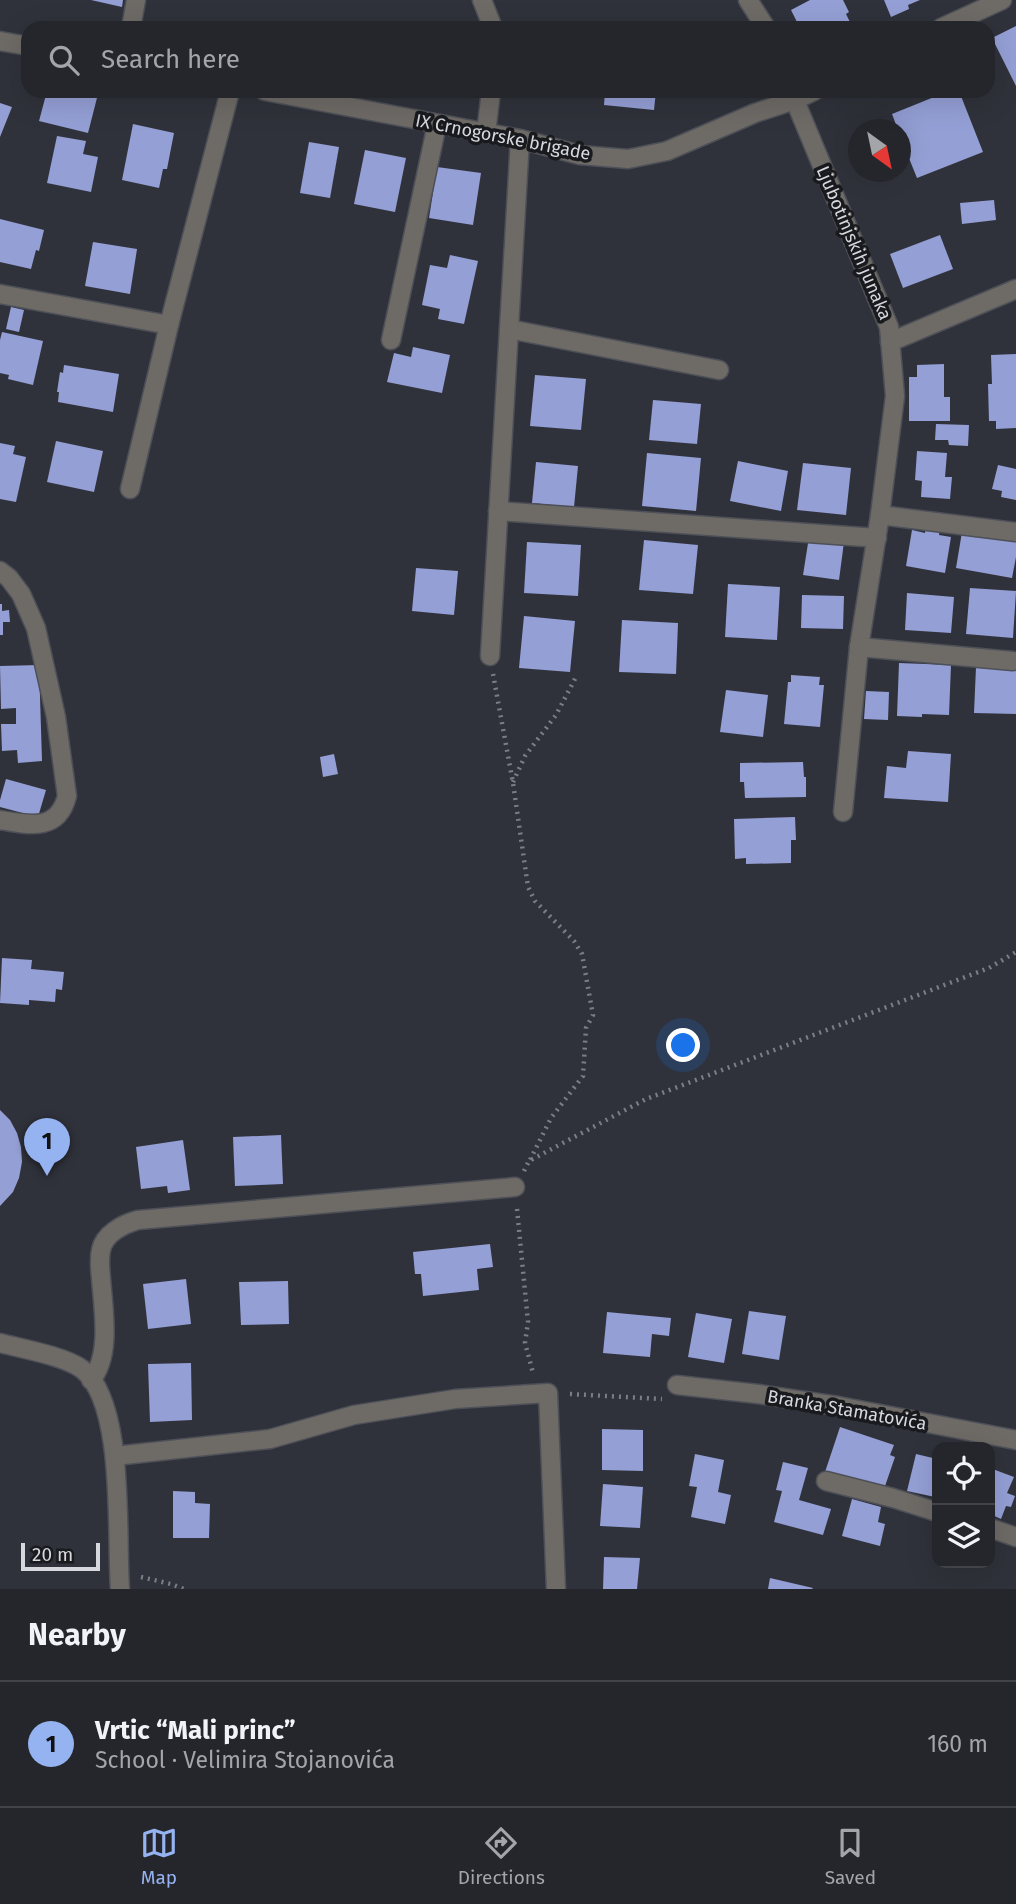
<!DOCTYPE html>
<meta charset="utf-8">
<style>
:root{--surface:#24262c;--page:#2c2e34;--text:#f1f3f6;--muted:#a3a5a9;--line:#414348;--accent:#95b2f1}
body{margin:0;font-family:"Fira Sans",sans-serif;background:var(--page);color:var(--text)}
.controls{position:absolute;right:21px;bottom:21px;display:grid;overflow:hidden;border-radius:14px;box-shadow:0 7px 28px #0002}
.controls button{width:63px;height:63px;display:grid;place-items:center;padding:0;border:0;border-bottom:2px solid var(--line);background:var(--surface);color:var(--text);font:35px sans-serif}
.compass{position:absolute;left:848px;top:119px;width:63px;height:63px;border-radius:50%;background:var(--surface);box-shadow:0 7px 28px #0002;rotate:147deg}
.scale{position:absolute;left:21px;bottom:18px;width:79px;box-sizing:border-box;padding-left:7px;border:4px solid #d6d8de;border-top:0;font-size:19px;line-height:24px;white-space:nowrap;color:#d6d8de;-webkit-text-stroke:5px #191a1e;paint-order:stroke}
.you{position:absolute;left:684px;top:1046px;width:24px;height:24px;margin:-18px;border:5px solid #fff;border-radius:50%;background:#1a73e8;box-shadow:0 0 0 10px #1a73e833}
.badge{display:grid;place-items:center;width:46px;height:46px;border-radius:50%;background:var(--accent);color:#111;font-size:23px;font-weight:700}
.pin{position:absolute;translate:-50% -58px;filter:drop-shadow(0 2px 4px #0008)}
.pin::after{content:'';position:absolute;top:37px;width:24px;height:21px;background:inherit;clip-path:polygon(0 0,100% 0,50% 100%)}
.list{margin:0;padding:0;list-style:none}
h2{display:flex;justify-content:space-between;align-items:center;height:91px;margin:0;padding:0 28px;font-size:30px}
h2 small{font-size:23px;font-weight:400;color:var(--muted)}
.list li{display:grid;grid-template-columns:46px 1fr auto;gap:21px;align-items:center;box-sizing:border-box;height:126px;padding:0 28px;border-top:2px solid var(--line)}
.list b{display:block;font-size:26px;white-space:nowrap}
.list p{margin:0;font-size:23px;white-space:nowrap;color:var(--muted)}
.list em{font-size:23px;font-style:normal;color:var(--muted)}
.icon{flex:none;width:38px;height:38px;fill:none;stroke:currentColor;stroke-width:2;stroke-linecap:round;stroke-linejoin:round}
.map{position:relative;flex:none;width:1016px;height:1589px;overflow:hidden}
.search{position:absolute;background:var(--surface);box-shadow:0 7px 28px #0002;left:21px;right:21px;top:21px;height:77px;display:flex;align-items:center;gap:18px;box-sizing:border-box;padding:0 24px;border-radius:21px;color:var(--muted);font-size:26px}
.sheet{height:217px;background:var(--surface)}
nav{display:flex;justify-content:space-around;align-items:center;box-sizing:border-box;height:98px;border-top:2px solid var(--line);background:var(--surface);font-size:19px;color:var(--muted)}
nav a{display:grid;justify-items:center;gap:4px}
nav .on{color:var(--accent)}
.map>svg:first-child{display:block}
.building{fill:#949fd5}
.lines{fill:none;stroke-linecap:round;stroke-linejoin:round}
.minor-casing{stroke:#4e5058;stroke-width:21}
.path{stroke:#7c7e86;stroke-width:4.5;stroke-dasharray:2 5;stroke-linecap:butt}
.minor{stroke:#6e6a66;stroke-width:18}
.labels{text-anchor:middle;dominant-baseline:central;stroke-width:7;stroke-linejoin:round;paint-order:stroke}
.street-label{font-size:18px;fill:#d6d8de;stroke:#191a1e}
</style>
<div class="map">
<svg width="1016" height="1589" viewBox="0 0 1016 1589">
<rect width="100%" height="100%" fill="#30323b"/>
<g class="building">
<polygon points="91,0 123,0 122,7"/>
<polygon points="810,0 843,0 849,12 846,14 853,28 800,28 791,10"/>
<polygon points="884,0 920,0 908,5 909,9 891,17"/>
<polygon points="1016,26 1016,86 992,38"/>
<polygon points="47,91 87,91 98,94 88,133 39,121"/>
<polygon points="605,91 656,91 654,110 604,105"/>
<polygon points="949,91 959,91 983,152 917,178 900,136 900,130 898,130 892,114"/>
<polygon points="0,103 12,107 0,137"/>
<polygon points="133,124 174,133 167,169 163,169 159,188 122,180"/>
<polygon points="57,136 86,141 83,154 98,157 91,192 47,183"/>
<polygon points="309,142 339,147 330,198 300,193"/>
<polygon points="365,150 406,158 395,212 354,204"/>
<polygon points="437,167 481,173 473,225 429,218"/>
<polygon points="994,200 996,220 962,224 960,203"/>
<polygon points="0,219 44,230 39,251 36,250 31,269 0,262"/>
<polygon points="940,235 953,269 903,288 890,254"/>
<polygon points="93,242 137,249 130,294 85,286"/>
<polygon points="450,255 478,261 464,324 438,319 440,309 422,305 430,265 447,268"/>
<polygon points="11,307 24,310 19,332 6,329"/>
<polygon points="2,332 43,341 33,385 8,379 9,375 0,373 0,340"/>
<polygon points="413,347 450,355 442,393 387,382 394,353 411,357"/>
<polygon points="1016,354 1016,428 996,429 996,421 989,421 988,384 992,384 991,355"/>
<polygon points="944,364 944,397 950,397 950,421 909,421 909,377 917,377 917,365"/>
<polygon points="64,365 119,374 113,412 58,402 59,392 57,392 60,372 63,373"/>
<polygon points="535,375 586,379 581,430 530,426"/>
<polygon points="653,400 701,404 697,444 649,440"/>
<polygon points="936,424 969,425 968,446 949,445 948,440 935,440"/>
<polygon points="56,441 103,451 94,492 47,482"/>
<polygon points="0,443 15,446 13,454 26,457 16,502 0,499"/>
<polygon points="917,451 947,453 945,477 952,477 950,499 921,497 922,481 915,480"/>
<polygon points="647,453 701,458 696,511 642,506"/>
<polygon points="738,461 788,471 781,511 730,501"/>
<polygon points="536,462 578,466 574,507 532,503"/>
<polygon points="803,463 851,468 846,515 797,510"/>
<polygon points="998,465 1016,469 1016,500 1001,497 1002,491 992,489"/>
<polygon points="926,526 940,528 939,535 951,537 945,573 906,566 912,530 925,533"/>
<polygon points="963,526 1016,535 1016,557 1012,578 956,568"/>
<polygon points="809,537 844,542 839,580 803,575"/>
<polygon points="644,540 698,545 693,594 639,590"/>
<polygon points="527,542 581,545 578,596 524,593"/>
<polygon points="416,568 458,571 454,615 412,611"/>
<polygon points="728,584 780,587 777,640 725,637"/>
<polygon points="970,588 1016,591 1013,638 966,634"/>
<polygon points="907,593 954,597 951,633 905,630"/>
<polygon points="802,595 844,596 843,629 801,628"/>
<polygon points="0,604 2,604 2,611 9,610 10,622 3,622 3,635 0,635"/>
<polygon points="524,616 575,621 570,672 519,668"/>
<polygon points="622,620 678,623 676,674 619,672"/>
<polygon points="899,663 951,665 949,715 922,714 922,717 897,716"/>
<polygon points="39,665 42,761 18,763 17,750 2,751 1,724 16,724 16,708 1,709 0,666"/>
<polygon points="976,667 1016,669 1016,714 974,713"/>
<polygon points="791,675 820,677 819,685 824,685 820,727 784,724 788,682 791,682"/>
<polygon points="726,690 768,695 763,737 720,732"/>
<polygon points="866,691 889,692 888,720 864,719"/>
<polygon points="908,751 951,754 948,802 884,798 887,766 906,768"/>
<polygon points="334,754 338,774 323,777 320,757"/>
<polygon points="803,762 804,777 806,777 806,797 745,798 744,782 740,782 740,763"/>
<polygon points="6,779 46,790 38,817 0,807 0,800"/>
<polygon points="795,817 796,840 791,840 791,863 746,864 746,858 735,859 734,819"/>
<polygon points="2,958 32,960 31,969 64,972 62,990 56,989 55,1002 29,1000 29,1005 0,1003"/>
<polygon points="0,1110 10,1120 17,1133 21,1147 22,1162 19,1178 13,1192 0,1206"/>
<polygon points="281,1135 283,1184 235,1186 233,1137"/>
<polygon points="183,1140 190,1190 168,1193 167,1186 141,1189 136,1147"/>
<polygon points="490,1244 493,1267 477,1269 479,1290 423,1296 421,1274 415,1274 413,1252"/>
<polygon points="186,1279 191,1324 148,1329 143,1284"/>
<polygon points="288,1281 289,1324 241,1325 239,1282"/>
<polygon points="749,1311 786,1316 779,1360 742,1354"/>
<polygon points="607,1312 671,1318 669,1336 652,1334 650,1357 603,1353"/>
<polygon points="696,1313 732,1319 724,1363 688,1357"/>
<polygon points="191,1363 192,1420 150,1422 148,1364"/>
<polygon points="840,1427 894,1445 890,1455 895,1457 883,1492 825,1472"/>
<polygon points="602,1429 643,1430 643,1471 602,1470"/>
<polygon points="695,1454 724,1460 718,1492 731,1495 725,1524 691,1517 697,1487 689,1486"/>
<polygon points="916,1454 937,1459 937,1489 935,1497 907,1491"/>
<polygon points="783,1462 808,1468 799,1500 831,1509 823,1535 774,1522 782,1491 776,1490"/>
<polygon points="990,1468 1014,1477 1007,1493 1015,1496 1011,1507 1006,1506 1001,1519 990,1514"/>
<polygon points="603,1484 643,1487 640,1528 600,1526"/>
<polygon points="173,1491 195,1492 195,1503 210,1504 209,1538 173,1538"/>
<polygon points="852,1499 881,1507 878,1522 885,1524 880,1546 842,1536"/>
<polygon points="604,1557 640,1558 637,1589 603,1589"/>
<polygon points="770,1578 813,1588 812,1589 768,1589"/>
</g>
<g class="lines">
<defs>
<g id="minor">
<polyline points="482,0 493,28"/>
<polyline points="748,0 766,28"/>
<polyline points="131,28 136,0"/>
<polyline points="941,28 1002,0"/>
<polyline points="0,41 28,46"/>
<polyline points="265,91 520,139 580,155 628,159 667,151 755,113 795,100 814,91"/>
<polyline points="791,91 889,327 895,396 880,515 859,647 843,812"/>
<polyline points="486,133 491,91"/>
<polyline points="0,294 169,325"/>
<polyline points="509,329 719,370"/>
<polyline points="391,340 437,124"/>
<polyline points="890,342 1016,289"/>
<polyline points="130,489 169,325 230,91"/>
<polyline points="498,511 877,538"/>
<polyline points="880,515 1016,532"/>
<path d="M 0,571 L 9,578 L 21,594 L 36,628 L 56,717 L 67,796 C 58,832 29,825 0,820"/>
<polyline points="859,647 1013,661"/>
<polyline points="490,656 520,139"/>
<path d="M 0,1343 C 23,1349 64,1356 82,1369 C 126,1403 116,1537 120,1589"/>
<path d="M 91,1380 C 112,1355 103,1308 101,1278 C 100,1269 99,1259 101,1250 C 104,1234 123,1224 138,1220 L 515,1187"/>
<polyline points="677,1385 758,1394 838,1406 1016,1440"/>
<polyline points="115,1456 270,1439 354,1415 455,1399 548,1393 556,1589"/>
<polyline points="826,1481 893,1498 937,1512"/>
<polyline points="990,1528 1016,1537"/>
</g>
</defs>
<use href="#minor" class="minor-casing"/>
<g class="path">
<polyline points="493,674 513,783 528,887 535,901 574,941 582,954 593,1015 586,1028 583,1076 551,1118 530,1160"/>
<polyline points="513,782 525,756 556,715 576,677"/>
<polyline points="524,1171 529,1161 646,1099 989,968 1016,952"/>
<polyline points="517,1209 528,1322 525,1343 533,1373"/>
<polyline points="570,1394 662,1399"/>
<polyline points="141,1577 171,1584 184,1589"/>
</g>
<use href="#minor" class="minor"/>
</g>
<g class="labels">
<g class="street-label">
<text transform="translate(503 137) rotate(11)">IX Crnogorske brigade</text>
<text transform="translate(854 243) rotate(67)">Ljubotinjskih junaka</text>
<text transform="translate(847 1410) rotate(10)">Branka Stamatovića</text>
</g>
</g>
</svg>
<div class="controls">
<button><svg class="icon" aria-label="locate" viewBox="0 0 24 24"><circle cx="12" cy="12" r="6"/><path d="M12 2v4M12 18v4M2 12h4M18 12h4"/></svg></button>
<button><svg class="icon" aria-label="layers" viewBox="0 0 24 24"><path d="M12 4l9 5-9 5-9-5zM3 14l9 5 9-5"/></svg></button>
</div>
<svg class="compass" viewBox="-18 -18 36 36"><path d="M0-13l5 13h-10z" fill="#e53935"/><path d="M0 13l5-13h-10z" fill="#a3a5a9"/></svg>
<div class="scale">20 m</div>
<div class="you"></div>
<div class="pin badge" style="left:47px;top:1176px">1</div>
<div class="search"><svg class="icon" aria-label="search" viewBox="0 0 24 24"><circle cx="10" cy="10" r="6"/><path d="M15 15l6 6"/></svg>Search here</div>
</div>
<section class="sheet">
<h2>Nearby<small></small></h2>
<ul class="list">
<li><span class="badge">1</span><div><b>Vrtic “Mali princ”</b><p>School · Velimira Stojanovića</p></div><em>160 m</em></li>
</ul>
</section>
<nav>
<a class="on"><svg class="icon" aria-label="map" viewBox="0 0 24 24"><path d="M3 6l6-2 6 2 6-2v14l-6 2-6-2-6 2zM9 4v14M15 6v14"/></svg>Map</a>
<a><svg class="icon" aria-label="directions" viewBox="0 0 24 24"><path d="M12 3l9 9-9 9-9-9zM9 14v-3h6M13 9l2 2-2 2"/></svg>Directions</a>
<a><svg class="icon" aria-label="saved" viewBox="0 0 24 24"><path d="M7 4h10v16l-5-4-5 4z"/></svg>Saved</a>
</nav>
